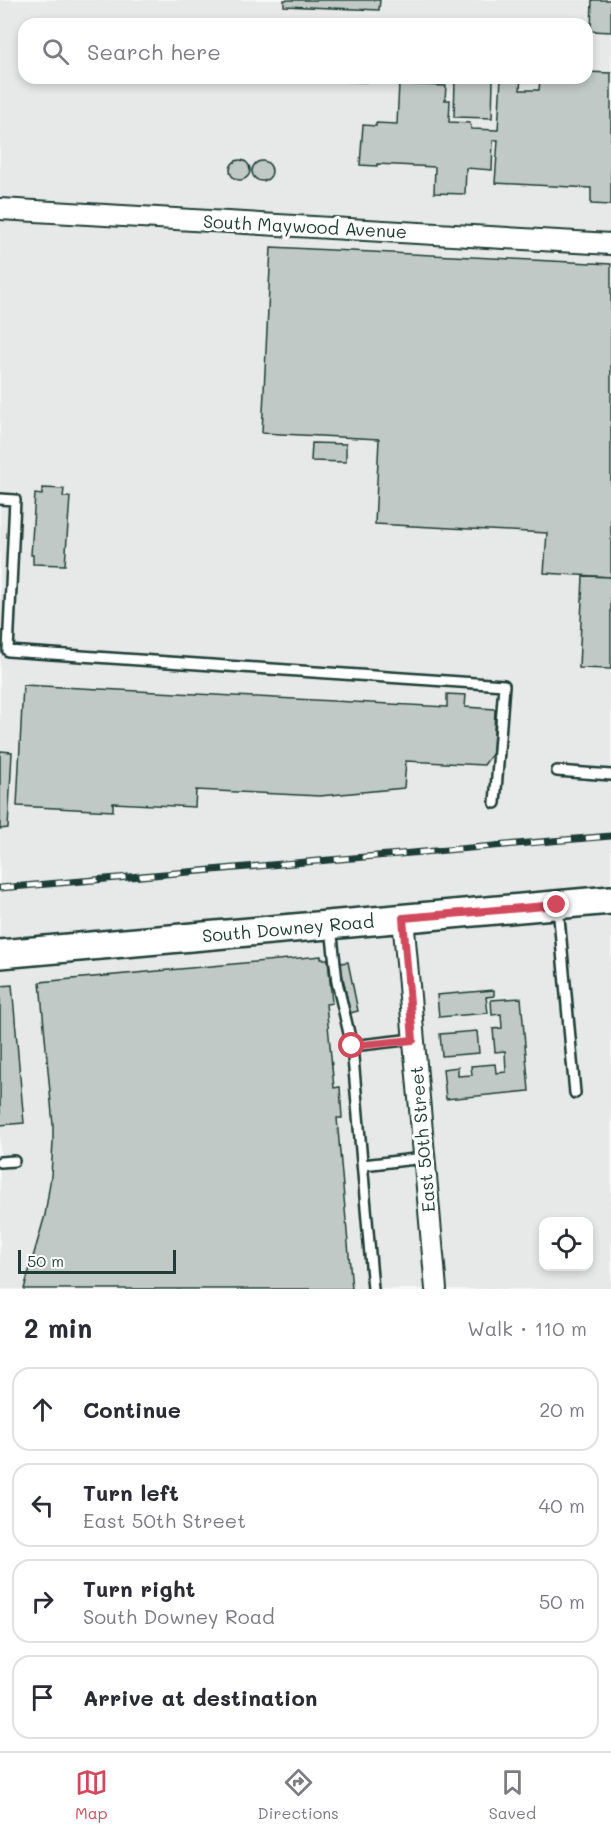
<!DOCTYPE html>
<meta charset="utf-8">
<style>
:root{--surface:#fff;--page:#f2f2f3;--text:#2b2b33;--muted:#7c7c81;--line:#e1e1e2;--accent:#d1495b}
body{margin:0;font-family:Mali,sans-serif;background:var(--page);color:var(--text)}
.controls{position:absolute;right:18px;bottom:18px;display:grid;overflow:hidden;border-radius:12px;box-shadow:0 3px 9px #0003}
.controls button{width:54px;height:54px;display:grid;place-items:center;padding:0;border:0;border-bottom:2px solid var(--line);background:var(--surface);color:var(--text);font:30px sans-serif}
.scale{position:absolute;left:18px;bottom:15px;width:158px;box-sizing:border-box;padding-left:6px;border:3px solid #1f3d34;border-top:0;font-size:16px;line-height:21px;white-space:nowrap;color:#1f3d34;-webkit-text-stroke:4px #fff;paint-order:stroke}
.stop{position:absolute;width:18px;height:18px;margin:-14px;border:4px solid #d1495b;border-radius:50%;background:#fff}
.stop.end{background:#d1495b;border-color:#fff;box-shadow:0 2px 6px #0008}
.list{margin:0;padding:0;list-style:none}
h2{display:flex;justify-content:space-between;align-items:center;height:78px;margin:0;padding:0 24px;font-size:26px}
h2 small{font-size:20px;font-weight:400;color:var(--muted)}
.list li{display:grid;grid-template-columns:39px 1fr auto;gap:18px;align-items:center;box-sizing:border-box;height:84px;margin:0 12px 12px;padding:0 12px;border:2px solid var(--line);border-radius:18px}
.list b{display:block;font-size:22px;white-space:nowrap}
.list p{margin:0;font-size:20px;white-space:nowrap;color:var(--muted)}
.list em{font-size:20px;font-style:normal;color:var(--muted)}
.icon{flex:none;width:33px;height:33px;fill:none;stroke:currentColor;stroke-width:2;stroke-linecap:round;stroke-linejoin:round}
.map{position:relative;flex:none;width:611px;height:1289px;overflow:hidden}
.search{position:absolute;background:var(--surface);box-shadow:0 3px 9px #0003;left:18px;right:18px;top:18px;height:66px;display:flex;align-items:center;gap:15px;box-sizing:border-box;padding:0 21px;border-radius:18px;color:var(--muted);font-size:22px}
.sheet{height:462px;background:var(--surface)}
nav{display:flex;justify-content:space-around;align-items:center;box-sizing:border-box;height:84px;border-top:2px solid var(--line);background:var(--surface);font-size:16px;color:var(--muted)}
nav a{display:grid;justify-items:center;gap:3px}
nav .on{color:var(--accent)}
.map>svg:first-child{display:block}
.built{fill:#e6e9e8;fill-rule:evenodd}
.building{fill:#c0c9c6;stroke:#1f3d34;stroke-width:1.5}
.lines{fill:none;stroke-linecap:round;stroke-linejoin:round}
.service-casing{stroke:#1f3d34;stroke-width:14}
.minor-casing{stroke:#1f3d34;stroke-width:24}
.secondary-casing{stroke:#1f3d34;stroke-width:32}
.service{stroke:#fff;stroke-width:9}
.minor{stroke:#fff;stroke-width:20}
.secondary{stroke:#fff;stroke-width:27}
.rail-casing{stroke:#1f3d34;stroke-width:7}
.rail{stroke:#fff;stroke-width:4.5;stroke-dasharray:14;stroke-linecap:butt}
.route{stroke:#d1495b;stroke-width:8}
.labels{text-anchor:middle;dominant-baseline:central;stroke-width:6;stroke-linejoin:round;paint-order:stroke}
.street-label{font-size:18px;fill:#1f3d34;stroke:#fff}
</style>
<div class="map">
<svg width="611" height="1289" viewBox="0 0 611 1289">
<rect width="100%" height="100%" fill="#f6f7f7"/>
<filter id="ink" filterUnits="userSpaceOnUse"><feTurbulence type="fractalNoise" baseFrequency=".0167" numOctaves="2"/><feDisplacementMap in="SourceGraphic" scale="12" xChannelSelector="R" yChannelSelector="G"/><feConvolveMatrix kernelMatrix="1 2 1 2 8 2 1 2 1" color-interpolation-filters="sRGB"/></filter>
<g filter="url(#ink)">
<path class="built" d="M 0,0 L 611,0 L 611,1289 L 0,1289 ZM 24,24 L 587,24 L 587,78 L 24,78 ZM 544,1222 L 588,1222 L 588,1266 L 544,1266 Z"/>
<g class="building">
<polygon points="284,0 380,0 379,10 284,6"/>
<polygon points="592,0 611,0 611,32 591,31"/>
<polygon points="587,72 611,73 611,205 591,204 591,188 495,183 498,140 493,140 492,170 466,168 465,194 434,193 435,167 377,164 377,166 360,165 363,125 376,126 376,123 397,124 399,84 446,86 445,100 450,100 449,122 470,123 471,129 498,130 501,78 521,78 520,90 539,90 540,78 587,78"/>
<polygon points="303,78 367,78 367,82 302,80"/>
<polygon points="455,79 493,80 492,118 454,117"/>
<circle cx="240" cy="170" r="10"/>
<circle cx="262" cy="171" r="10"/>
<polygon points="271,247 611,264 611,577 544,573 547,533 375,524 379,439 262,433"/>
<polygon points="312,443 346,444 346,462 311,461"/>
<polygon points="42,488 64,489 63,497 70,497 65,565 33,564 33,555 31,555 35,494 42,495"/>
<polygon points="583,576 611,577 611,669 579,668"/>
<polygon points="23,685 447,707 447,694 466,695 465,707 495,709 493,753 484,765 406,761 404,788 320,796 196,790 195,807 113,803 113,811 17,806"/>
<polygon points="0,751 12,752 8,828 0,829"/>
<polygon points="321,956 321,959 328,959 332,1003 326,1004 334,1088 340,1087 342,1118 337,1118 352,1289 24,1289 45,1215 51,1176 53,1142 53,1125 40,982"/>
<polygon points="348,962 358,1011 350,1013 340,963"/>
<polygon points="12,985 24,1123 0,1125 0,986"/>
<polygon points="494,990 494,996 486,997 488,1013 439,1017 437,995"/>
<polygon points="521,998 529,1091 446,1099 443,1069 458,1067 458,1076 472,1075 471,1066 495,1064 496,1073 506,1072 505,1051 495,1052 493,1029 502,1028 501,1014 492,1015 491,1000"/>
<polygon points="477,1031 479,1053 442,1056 440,1034"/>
</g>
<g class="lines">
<defs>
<g id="service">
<polyline points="0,499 15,500 8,651 504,685 495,803"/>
<polyline points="557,771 611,775"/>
<polyline points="558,907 575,1093"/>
<polyline points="331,927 337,982 352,1046 373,1289"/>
<polyline points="352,1046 413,1039"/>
<polyline points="0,1162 14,1161"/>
<polyline points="363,1165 424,1158"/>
</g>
<g id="minor">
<polyline points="0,209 611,244"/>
<polyline points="403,918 436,1289"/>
</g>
<polyline id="secondary" points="0,954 611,900"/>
</defs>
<use href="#service" class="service-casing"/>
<use href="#minor" class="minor-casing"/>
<use href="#secondary" class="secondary-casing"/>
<use href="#service" class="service"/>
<use href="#minor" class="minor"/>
<use href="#secondary" class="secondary"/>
<defs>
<polyline id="rail" points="0,888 611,836"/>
</defs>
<use href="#rail" class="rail-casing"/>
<use href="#rail" class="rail"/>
</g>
</g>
<g class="lines" filter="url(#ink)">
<polyline class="route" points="352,1046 413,1040 403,918 557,905"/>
</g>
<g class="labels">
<g class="street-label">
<text transform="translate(305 226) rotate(3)">South Maywood Avenue</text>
<text transform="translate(288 928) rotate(-5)">South Downey Road</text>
<text transform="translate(422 1139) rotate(-95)">East 50th Street</text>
</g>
</g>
</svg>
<div class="controls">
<button><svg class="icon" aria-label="locate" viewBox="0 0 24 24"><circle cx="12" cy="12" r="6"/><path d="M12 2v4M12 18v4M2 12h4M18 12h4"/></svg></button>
</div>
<div class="scale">50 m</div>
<div class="stop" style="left:352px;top:1046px"></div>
<div class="stop end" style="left:557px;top:905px"></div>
<div class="search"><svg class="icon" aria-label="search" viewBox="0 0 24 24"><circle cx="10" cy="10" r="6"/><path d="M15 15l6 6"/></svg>Search here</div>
</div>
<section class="sheet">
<h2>2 min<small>Walk · 110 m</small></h2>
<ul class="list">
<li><svg class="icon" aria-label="ahead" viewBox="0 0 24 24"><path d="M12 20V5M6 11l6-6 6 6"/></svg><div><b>Continue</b></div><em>20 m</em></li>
<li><svg class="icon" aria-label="left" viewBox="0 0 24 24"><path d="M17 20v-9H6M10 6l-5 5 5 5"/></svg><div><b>Turn left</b><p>East 50th Street</p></div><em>40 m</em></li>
<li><svg class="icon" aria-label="right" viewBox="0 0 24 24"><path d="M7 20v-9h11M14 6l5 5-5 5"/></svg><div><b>Turn right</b><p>South Downey Road</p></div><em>50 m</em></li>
<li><svg class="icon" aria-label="arrive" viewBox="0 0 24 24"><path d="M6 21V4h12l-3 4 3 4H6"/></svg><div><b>Arrive at destination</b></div></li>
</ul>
</section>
<nav>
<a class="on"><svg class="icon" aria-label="map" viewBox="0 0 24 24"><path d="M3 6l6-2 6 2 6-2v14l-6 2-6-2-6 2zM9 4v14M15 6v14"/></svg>Map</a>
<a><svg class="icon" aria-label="directions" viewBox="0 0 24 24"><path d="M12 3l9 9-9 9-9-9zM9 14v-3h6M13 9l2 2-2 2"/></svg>Directions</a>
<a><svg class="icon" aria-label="saved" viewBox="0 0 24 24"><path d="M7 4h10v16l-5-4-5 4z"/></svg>Saved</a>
</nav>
